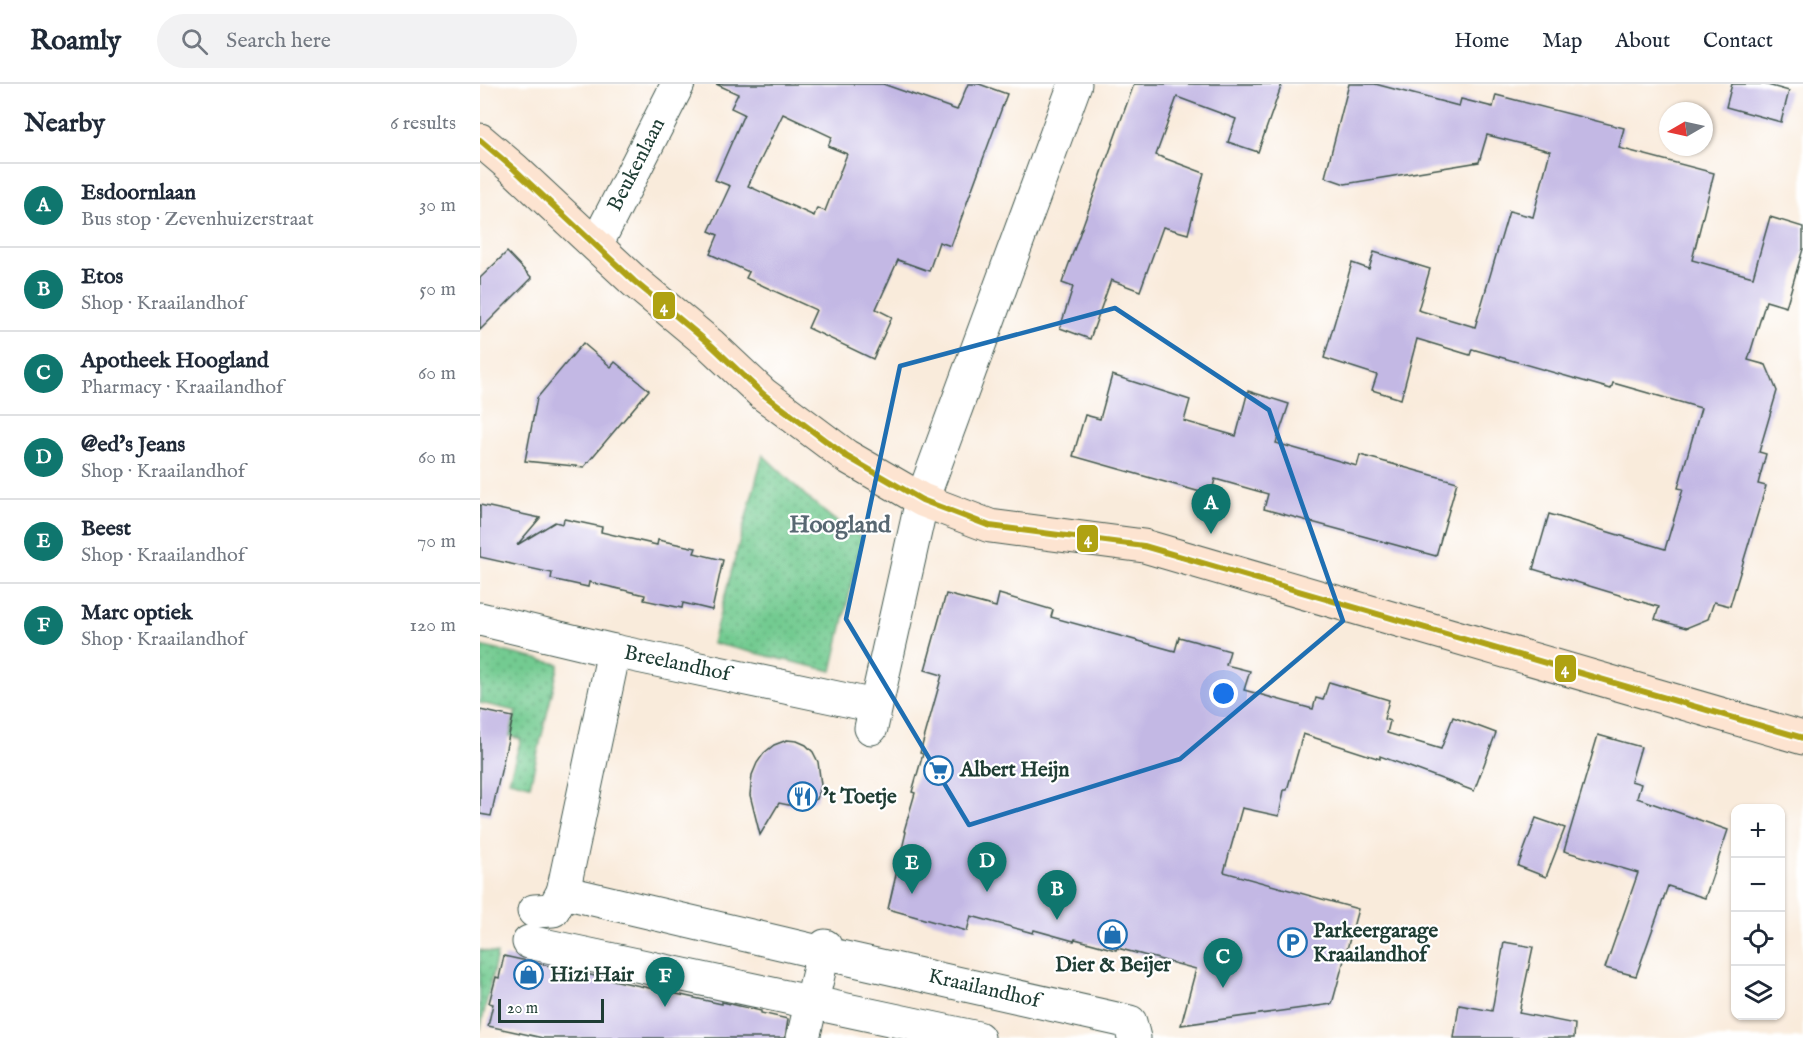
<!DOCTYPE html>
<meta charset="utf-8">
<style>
:root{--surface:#fff;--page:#f2f2f3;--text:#1f2937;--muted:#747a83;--line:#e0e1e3;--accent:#0f766e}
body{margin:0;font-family:"IM FELL English",serif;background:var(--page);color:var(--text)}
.controls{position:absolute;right:18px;bottom:18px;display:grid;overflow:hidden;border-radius:12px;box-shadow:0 2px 4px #0004}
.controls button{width:54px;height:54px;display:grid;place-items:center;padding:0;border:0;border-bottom:2px solid var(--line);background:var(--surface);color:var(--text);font:30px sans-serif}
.compass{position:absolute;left:1179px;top:18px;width:54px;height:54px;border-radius:50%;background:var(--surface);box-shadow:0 2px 4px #0004;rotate:261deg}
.scale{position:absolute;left:18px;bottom:15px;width:106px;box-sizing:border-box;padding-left:6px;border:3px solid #1f3d34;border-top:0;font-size:16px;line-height:21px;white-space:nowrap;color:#1f3d34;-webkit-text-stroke:4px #fff;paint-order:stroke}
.you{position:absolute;left:744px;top:610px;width:21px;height:21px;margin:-15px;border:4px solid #fff;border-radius:50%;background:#1a73e8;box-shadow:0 0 0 9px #1a73e833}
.badge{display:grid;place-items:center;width:39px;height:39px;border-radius:50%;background:var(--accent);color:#fff;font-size:20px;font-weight:700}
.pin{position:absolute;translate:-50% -50px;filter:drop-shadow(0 2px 3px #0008)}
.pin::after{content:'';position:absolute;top:32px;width:21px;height:18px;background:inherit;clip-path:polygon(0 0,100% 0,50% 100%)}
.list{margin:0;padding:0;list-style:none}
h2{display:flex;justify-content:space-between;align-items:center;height:78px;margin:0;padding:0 24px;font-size:26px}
h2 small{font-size:20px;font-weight:400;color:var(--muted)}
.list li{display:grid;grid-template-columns:39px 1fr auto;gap:18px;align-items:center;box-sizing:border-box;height:84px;padding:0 24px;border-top:2px solid var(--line)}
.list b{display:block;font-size:22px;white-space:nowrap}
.list p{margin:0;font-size:20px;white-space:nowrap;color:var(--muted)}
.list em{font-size:20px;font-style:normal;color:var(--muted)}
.icon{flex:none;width:33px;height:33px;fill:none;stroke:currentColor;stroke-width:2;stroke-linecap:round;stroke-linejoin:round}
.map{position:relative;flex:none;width:1323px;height:954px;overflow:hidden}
header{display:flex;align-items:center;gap:36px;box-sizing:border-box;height:84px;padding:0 30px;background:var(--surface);border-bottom:2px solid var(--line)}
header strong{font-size:28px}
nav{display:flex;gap:33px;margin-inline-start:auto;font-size:21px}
.search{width:420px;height:54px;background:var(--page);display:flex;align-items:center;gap:15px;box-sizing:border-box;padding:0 21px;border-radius:33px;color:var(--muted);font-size:22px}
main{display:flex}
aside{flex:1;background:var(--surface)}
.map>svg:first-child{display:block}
.grass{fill:url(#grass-dots);stroke:#498462;stroke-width:1.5}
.building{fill:#c3b8e4;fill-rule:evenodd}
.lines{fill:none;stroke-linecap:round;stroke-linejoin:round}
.street-casing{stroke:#40574d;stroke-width:35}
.secondary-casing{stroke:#40574d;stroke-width:35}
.street{stroke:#fff;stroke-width:33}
.secondary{stroke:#fde4d1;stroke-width:33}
.bus-1-casing{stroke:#fff;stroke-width:10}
.bus-1{stroke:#afa212;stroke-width:6}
.marked{fill:none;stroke:#1f6fb2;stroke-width:4.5;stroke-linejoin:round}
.labels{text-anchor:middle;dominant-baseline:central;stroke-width:4.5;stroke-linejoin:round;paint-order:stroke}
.street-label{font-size:21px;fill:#1f3d34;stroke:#fff}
.poi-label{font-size:21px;font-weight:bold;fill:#1f3d34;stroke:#fff;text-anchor:start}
.quarter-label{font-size:24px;font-weight:bold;fill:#586872;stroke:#fff}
.line-badge{stroke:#fff;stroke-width:2}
.badge-label{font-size:16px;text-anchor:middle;font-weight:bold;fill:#fff}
</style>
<header>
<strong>Roamly</strong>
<div class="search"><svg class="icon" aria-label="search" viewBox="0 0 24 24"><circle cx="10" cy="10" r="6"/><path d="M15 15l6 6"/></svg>Search here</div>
<nav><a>Home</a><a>Map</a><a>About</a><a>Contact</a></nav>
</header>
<main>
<aside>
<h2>Nearby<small>6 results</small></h2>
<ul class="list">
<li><span class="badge">A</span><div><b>Esdoornlaan</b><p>Bus stop · Zevenhuizerstraat</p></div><em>30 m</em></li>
<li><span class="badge">B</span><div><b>Etos</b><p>Shop · Kraailandhof</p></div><em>50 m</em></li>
<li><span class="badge">C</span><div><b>Apotheek Hoogland</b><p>Pharmacy · Kraailandhof</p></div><em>60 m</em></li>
<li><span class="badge">D</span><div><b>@ed's Jeans</b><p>Shop · Kraailandhof</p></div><em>60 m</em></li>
<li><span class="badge">E</span><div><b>Beest</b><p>Shop · Kraailandhof</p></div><em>70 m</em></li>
<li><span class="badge">F</span><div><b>Marc optiek</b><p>Shop · Kraailandhof</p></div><em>120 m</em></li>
</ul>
</aside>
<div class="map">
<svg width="1323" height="954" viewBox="0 0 1323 954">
<defs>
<pattern id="grass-dots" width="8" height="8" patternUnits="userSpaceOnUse" patternTransform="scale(1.5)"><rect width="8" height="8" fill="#73cb91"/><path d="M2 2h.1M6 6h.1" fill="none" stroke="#5ea677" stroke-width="1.8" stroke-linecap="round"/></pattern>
</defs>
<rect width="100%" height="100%" fill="#fff"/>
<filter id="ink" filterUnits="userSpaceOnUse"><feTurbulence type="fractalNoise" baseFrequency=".0167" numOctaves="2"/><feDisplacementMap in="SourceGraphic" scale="12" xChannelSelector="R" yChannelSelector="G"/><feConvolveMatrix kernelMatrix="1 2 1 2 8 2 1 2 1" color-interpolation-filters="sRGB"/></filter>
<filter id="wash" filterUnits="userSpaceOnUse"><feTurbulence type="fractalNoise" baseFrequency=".008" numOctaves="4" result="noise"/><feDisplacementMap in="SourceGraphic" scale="24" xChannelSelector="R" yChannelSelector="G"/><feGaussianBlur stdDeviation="1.35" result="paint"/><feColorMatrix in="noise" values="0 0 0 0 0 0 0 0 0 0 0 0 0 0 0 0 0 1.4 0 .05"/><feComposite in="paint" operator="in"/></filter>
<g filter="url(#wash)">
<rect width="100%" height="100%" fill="#f9ebdb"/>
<g class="grass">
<polygon points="283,371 327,413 352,434 382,454 352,587 232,559"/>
<polygon points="0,562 79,580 50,701 29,696 41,655 30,652 36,627 0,619"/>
<polygon points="0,866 17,870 0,947"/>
</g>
<g id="blocks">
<g class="building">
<path d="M 236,0 L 403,0 L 477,26 L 488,0 L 499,0 L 527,10 L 471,162 L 459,158 L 449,187 L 418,176 L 396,225 L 412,233 L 393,275 L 328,244 L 336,226 L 266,194 L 269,188 L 230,170 L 238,151 L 229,147 L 250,102 L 235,96 L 264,30 L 251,24 L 258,10 ZM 303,30 L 352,53 L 348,62 L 367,70 L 345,127 L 337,124 L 334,132 L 268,102 Z"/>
<polygon points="654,0 802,0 778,68 748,58 756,35 697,13 676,71 724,89 708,150 683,143 660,207 631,196 610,255 580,244 593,203 582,199"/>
<polygon points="869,0 895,0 979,22 981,15 1013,23 1016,11 1144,44 1139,64 1234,89 1212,176 1273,193 1290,133 1323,143 1323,165 1306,223 1286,217 1268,276 1286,281 1297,307 1279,368 1286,370 1278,400 1286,402 1250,522 1234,518 1228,535 1206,544 1175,535 1179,523 1053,485 1069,430 1185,465 1203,405 1198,404 1221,324 1133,299 1131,305 992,265 990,271 937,255 921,315 892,306 897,291 844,274 872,179 889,185 894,168 950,185 938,226 995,243 1029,127 1053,133 1070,67 1007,51 999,78 865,100 845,93"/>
<polygon points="1252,0 1284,0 1309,7 1301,38 1246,23"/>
<polygon points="27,168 52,194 0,246 0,194"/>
<polygon points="103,259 131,283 135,278 169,306 104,383 45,377 57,314"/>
<polygon points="632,291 710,316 704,337 756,352 768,307 809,320 796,359 877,382 880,371 977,398 956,472 784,425 788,410 735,395 731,411 593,372 605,331 620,335"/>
<polygon points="0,421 60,434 37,461 75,438 83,440 84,435 122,443 121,448 177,461 178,456 216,464 214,469 243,476 232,526 203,519 202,524 164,516 165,511 109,498 108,503 90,499 71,495 72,489 0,473"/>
<polygon points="466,510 516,523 519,510 573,526 571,533 695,567 699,553 750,567 746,581 770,587 764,606 833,625 836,614 843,616 849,598 909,616 904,635 910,637 907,649 961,665 973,633 1016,649 994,707 900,672 900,675 823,650 807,706 804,706 799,732 762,724 744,788 878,825 852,920 701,941 716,885 637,864 636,866 595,855 594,857 554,846 553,849 491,832 487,847 408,825 426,748 424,747 435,709 432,708 443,670 440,669 462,591 445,586"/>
<polygon points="0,626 33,633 11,732 0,730"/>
<polygon points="1118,651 1161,663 1151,697 1161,700 1157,714 1248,746 1225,814 1188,802 1156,892 1125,884 1158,789 1084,767"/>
<polygon points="307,656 317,657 326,661 333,668 338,678 341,701 337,715 318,723 299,719 280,751 270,711 272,691 277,679 284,669 294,661"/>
<polygon points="1056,734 1085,744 1066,793 1038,782"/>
<polygon points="1024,858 1053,863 1039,929 1095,940 1094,954 974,954 979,921 1012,927"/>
<polygon points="24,872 242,920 242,918 281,927 281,929 308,935 305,954 63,954 8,942 13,920 9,919 16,893 19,894"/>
</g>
</g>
</g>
<g filter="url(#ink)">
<use href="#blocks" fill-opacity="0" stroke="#40574d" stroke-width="1.5"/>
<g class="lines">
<defs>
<g id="street">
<polyline points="116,161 198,0"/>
<polyline points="0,535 134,567 395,622"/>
<polyline points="134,567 83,808 343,869 650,938 654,954"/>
<polyline points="391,644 442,416 595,0"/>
<polyline points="54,827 73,826 83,808"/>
<polyline points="49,858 498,954"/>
<polyline points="323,954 345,862"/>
</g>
<polyline id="secondary" points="0,56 34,85 154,197 231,261 283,310 366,372 442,416 510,442 664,462 1323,654"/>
</defs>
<use href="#street" class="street-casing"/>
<use href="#secondary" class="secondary-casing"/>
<use href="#street" class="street"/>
<use href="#secondary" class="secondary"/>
<defs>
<polyline id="bus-1" points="0,56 34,85 154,197 231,261 283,310 366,372 442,416 510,442 664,462 1323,654"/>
</defs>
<use href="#bus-1" class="bus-1-casing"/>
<use href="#bus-1" class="bus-1"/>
</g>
</g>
<path class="marked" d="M 635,224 L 789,326 L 863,537 L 700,675 L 489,741 L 366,535 L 420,282 Z"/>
<defs>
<symbol id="supermarket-ring" viewBox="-11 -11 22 22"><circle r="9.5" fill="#fff" stroke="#1f6fb2" stroke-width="1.5"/><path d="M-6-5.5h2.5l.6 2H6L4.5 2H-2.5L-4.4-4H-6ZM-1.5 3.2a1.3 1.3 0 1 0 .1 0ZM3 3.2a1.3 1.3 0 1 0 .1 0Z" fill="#1f6fb2"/></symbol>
<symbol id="restaurant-ring" viewBox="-11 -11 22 22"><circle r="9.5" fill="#fff" stroke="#1f6fb2" stroke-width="1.5"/><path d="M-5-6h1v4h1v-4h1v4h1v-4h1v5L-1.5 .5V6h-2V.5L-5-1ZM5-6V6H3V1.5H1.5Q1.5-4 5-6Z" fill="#1f6fb2"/></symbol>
<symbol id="shop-ring" viewBox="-11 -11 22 22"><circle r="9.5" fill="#fff" stroke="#1f6fb2" stroke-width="1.5"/><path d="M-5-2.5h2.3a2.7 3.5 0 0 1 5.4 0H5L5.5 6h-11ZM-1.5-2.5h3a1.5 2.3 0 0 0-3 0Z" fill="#1f6fb2"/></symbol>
<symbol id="parking-ring" viewBox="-11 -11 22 22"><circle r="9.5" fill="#fff" stroke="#1f6fb2" stroke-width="1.5"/><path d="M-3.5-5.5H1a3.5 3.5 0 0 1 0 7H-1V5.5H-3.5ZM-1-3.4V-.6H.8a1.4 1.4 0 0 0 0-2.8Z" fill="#1f6fb2"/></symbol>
</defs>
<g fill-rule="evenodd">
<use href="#supermarket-ring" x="442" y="670" width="33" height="33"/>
<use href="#restaurant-ring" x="306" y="696" width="33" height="33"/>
<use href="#shop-ring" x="616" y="834" width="33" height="33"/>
<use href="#parking-ring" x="796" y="842" width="33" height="33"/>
<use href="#shop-ring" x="32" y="874" width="33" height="33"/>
</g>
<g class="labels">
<g class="street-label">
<text transform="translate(157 81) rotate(-63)">Beukenlaan</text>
<text transform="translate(197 580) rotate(12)">Breelandhof</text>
<text transform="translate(504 905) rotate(13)">Kraailandhof</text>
</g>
<g class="poi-label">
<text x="480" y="686">Albert Heijn</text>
<text x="343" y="713">'t Toetje</text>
<text x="833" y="847">Parkeergarage<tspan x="833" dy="24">Kraailandhof</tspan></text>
<text x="633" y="881" text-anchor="middle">Dier &amp; Beijer</text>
<text x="70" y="891">Hizi Hair</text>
</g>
<g class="quarter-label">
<text x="360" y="441">Hoogland</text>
</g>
</g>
<g class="line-badge">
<rect x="172" y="207" width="24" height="29" rx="6" fill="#afa212"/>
<rect x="596" y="440" width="23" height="29" rx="6" fill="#afa212"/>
<rect x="1074" y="570" width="23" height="29" rx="6" fill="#afa212"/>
</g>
<g class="badge-label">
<text x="184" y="228">4</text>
<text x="608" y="460">4</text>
<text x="1085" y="590">4</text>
</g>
</svg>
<div class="controls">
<button>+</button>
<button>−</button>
<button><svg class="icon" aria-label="locate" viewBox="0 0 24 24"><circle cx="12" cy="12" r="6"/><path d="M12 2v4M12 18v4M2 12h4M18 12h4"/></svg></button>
<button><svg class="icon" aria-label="layers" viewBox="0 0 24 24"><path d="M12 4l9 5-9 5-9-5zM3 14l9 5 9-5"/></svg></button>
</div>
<svg class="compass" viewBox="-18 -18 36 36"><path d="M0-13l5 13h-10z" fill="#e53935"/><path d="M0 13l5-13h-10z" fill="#747a83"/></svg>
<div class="scale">20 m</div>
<div class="you"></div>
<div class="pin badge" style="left:731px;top:450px">A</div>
<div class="pin badge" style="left:577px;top:836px">B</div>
<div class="pin badge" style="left:743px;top:904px">C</div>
<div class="pin badge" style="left:507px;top:808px">D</div>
<div class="pin badge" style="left:432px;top:810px">E</div>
<div class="pin badge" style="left:185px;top:923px">F</div>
</div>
</main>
